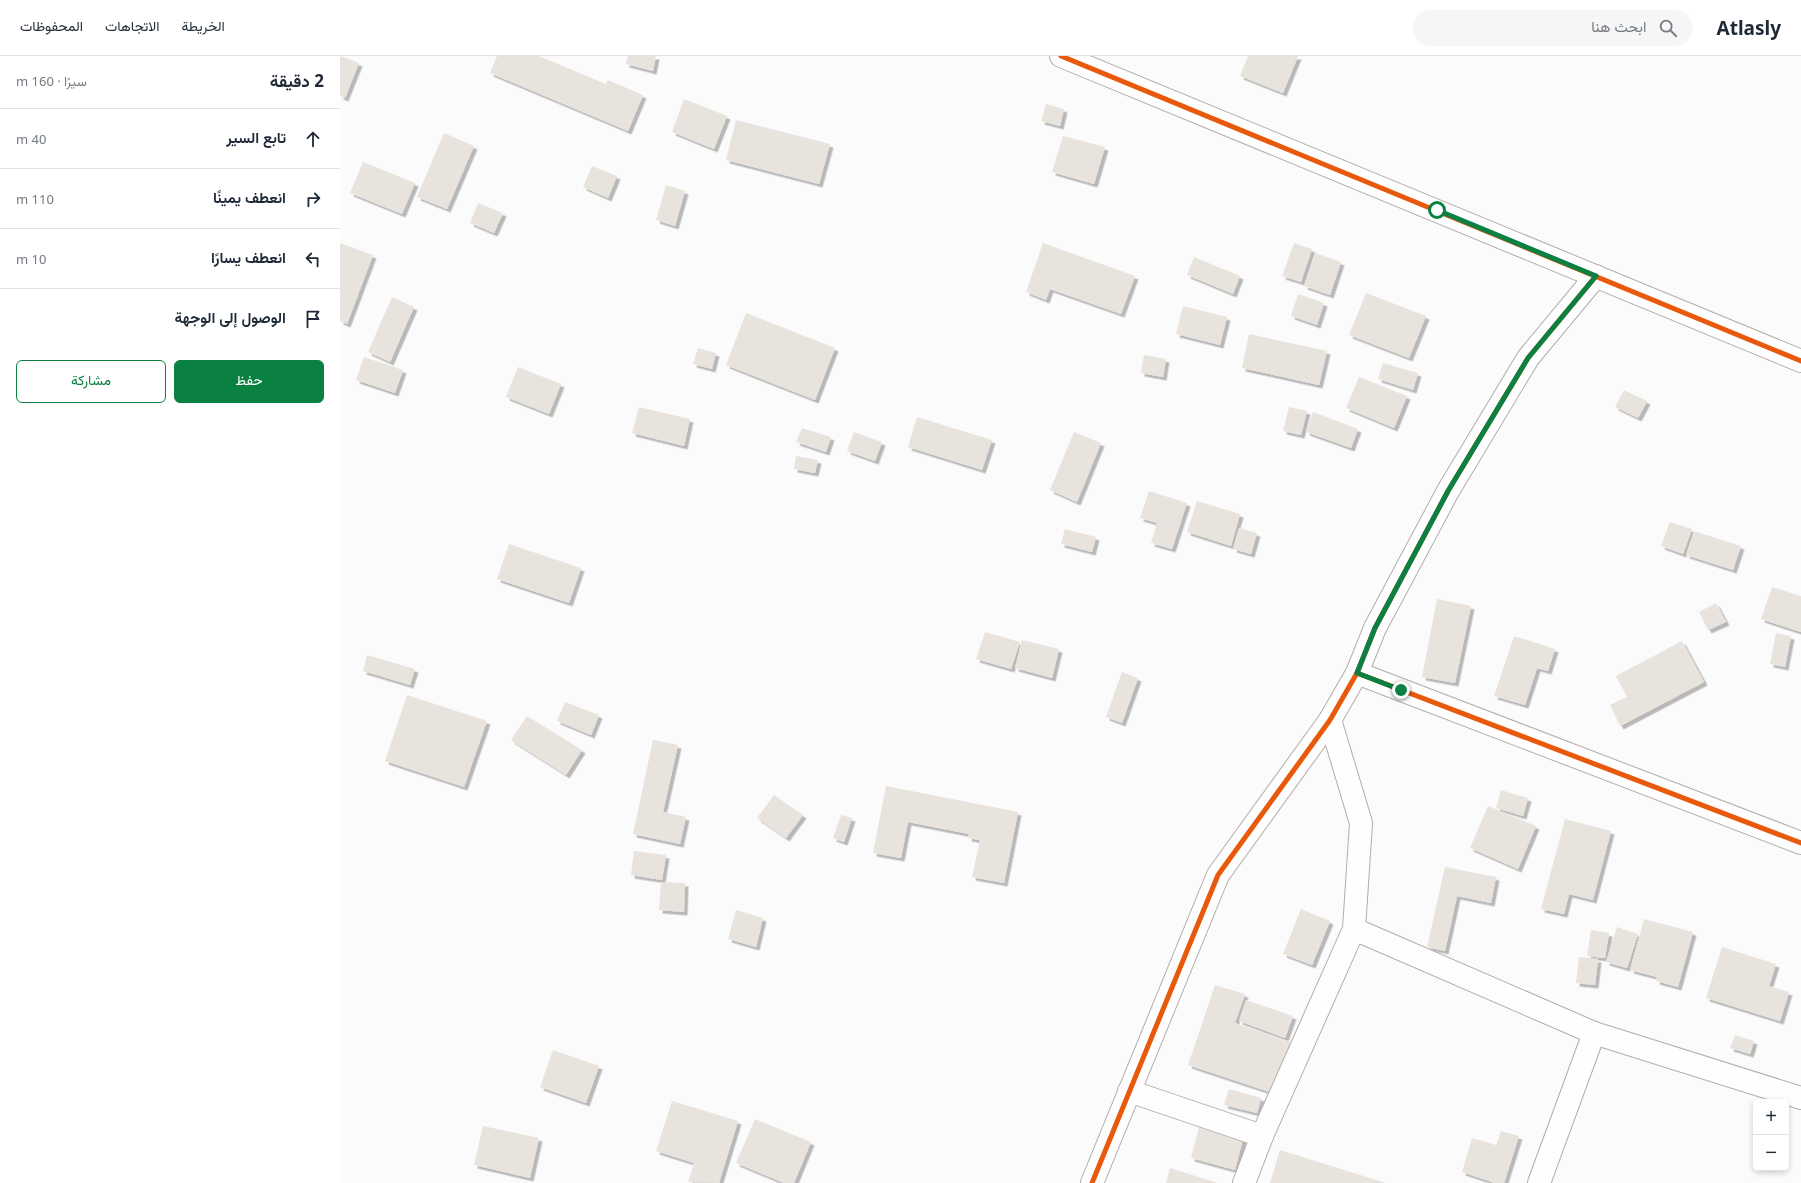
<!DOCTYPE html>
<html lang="ar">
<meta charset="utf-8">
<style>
:root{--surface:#fff;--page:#f6f6f7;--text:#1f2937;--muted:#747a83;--line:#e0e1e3;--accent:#0b8043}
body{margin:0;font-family:"Noto Sans",Vazirmatn,sans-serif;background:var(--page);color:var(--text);direction:rtl}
.controls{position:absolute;right:12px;bottom:12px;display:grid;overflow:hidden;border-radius:6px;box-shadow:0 2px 6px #0003}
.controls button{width:36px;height:36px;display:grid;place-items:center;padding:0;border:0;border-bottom:1px solid var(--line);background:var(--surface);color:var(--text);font:20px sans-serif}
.stop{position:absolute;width:12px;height:12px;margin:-9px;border:3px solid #0b8043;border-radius:50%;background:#fff}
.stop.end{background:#0b8043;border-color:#fff;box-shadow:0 1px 4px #0008}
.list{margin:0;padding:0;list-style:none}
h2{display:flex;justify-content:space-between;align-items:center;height:52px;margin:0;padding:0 16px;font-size:17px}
h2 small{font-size:13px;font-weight:400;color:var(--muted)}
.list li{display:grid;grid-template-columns:26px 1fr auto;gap:12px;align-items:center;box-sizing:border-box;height:60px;padding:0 16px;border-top:1px solid var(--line)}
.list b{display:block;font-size:15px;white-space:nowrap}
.list em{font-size:13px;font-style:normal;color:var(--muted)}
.actions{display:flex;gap:8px;padding:12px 16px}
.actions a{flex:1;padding:9px 0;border:1px solid var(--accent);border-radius:6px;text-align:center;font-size:14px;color:var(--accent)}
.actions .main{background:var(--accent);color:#fff}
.icon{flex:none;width:22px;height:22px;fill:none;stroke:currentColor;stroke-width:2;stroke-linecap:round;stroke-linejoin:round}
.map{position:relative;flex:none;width:1461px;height:1127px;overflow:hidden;direction:ltr}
header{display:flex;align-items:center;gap:24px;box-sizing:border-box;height:56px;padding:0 20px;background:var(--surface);border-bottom:1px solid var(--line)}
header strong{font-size:19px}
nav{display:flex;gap:22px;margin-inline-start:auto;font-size:14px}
.search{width:280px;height:36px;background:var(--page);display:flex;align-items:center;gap:10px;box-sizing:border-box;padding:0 14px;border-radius:22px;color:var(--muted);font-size:15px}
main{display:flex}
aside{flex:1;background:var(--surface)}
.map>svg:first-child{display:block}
.building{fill:#e9e3de;filter:url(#shadow)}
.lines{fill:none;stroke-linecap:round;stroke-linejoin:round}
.minor-casing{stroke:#b3adaa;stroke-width:24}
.minor{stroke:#fefefe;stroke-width:22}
.cycleway-casing{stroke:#fff;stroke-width:8}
.cycleway{stroke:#e8590c;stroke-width:5}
.route{stroke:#0b8043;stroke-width:5}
</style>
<header>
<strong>Atlasly</strong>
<div class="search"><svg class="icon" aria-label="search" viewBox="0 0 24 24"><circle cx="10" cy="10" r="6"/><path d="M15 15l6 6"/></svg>ابحث هنا</div>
<nav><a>الخريطة</a><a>الاتجاهات</a><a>المحفوظات</a></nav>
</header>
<main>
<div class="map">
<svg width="1461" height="1127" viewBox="0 0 1461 1127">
<defs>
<filter id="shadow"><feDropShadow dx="3.5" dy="3.5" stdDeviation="0" flood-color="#0004"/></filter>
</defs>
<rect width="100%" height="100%" fill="#fbfbfb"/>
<g class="building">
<polygon points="0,0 19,7 5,42 0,40"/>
<polygon points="157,0 199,0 266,28 268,24 303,39 288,75 150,17"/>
<polygon points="288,0 316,0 313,15 286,8"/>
<polygon points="908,0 958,0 943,37 900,20"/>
<polygon points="344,43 387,60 374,93 332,76"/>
<polygon points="706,48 724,53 720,70 701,65"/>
<polygon points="396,64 490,88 479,128 386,104"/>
<polygon points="104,77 134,90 107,153 77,141"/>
<polygon points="723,80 765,91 754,128 712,116"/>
<polygon points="23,106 75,127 62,158 10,137"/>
<polygon points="252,110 277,120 268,142 243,131"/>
<polygon points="326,129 345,135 335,170 316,164"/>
<polygon points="138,147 163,157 154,177 130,167"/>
<polygon points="0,187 33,199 7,268 0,265"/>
<polygon points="703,187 795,220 781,258 710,233 706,244 686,236"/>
<polygon points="954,187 972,193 961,226 942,220"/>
<polygon points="975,197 1001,206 990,239 964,230"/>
<polygon points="854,201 900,220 893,238 847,219"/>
<polygon points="1026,237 1086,260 1069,302 1009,279"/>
<polygon points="958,238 984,247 977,269 951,260"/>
<polygon points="52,241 74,251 50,306 28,296"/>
<polygon points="843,250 887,261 880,289 836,278"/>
<polygon points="406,257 495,292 475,344 386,309"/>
<polygon points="909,278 987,295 979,329 902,312"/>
<polygon points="358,292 376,297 372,313 353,308"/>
<polygon points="804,299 826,303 823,321 801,317"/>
<polygon points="24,301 63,314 55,337 16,324"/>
<polygon points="1043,307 1078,317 1073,334 1038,323"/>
<polygon points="178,311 221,328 209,358 166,341"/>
<polygon points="1019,321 1067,340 1054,372 1006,352"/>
<polygon points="1284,334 1307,345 1298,362 1275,351"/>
<polygon points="299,351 350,363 344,390 292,377"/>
<polygon points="949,351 967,355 961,379 943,375"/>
<polygon points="973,356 1018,373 1011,392 966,376"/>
<polygon points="577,361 652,384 642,414 568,391"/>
<polygon points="462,372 491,381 486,396 456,386"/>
<polygon points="514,376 542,386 535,405 507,395"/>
<polygon points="734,376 761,387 737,446 710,434"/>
<polygon points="456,400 478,404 475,417 454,413"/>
<polygon points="809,435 847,447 832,493 811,487 817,467 800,462"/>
<polygon points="857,445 900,458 891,490 847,476"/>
<polygon points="1330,466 1352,473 1343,498 1321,490"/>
<polygon points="899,472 917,477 911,498 893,493"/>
<polygon points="725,473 756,481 752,496 721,488"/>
<polygon points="1354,475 1401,490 1393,514 1346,499"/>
<polygon points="169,488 241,512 229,547 157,523"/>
<polygon points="1432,531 1461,540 1461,576 1421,563"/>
<polygon points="1097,543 1131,550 1115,627 1082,621"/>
<polygon points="1376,547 1386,566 1368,574 1359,556"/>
<polygon points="645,576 680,586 671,613 636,603"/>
<polygon points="1436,577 1451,580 1445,611 1430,608"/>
<polygon points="1174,580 1215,593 1208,615 1197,612 1185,649 1154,640"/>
<polygon points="682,584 719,593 712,622 675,612"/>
<polygon points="1342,585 1364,626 1280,670 1270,649 1287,641 1276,620"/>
<polygon points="27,599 75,613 70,629 23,615"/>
<polygon points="782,616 798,622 782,667 766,661"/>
<polygon points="67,639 147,665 124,731 45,705"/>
<polygon points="225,646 259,659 251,679 217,665"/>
<polygon points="187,660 242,694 226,719 171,684"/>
<polygon points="313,684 338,689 323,756 346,761 340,788 293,778"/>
<polygon points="546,730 678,756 664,827 632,821 640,784 628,782 629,778 568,766 561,802 533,797"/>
<polygon points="1161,734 1188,742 1183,760 1156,752"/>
<polygon points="434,739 463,759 446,782 417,762"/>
<polygon points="1148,750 1196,770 1178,813 1130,792"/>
<polygon points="501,759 512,762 504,786 493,782"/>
<polygon points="1225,763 1271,775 1253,844 1229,838 1224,858 1201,853"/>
<polygon points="294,795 326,799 322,824 291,819"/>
<polygon points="1105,811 1156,821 1151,847 1117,840 1105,895 1087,891"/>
<polygon points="321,826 345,827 344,856 319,854"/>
<polygon points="961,853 990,865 972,909 943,898"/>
<polygon points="396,854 423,862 416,891 388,883"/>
<polygon points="1304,863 1353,876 1338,931 1316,925 1317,921 1290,914"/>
<polygon points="1277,871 1298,878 1287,912 1266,906"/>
<polygon points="1251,874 1269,877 1265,902 1247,900"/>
<polygon points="1382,891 1436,908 1429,930 1449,936 1440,965 1366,942"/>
<polygon points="1239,901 1258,903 1255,929 1236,927"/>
<polygon points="875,929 905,938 895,967 950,986 933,1037 848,1009"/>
<polygon points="906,944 953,960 945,982 899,965"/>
<polygon points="1395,979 1414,985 1410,998 1390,992"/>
<polygon points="213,994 259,1010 246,1047 200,1031"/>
<polygon points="889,1033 921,1042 917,1057 884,1049"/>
<polygon points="332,1045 398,1065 379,1127 348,1126 354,1107 316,1095"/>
<polygon points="415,1063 471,1086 454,1127 444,1127 396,1107"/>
<polygon points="860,1067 904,1079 895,1114 851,1102"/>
<polygon points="143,1070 199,1082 190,1122 134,1109"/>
<polygon points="1161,1075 1179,1080 1164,1127 1155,1127 1122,1116 1132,1082 1156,1089"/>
<polygon points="940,1094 1046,1127 930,1127"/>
<polygon points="830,1112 878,1127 826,1127"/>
</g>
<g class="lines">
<defs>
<g id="minor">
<polyline points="721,0 1461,305"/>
<polyline points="1256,220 1188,302 1108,435 1035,572 1017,617 1461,787"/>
<polyline points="1014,873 1254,977 1461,1042"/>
<polyline points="789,1035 922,1080"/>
<polyline points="752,1127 878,819 990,664 1017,617"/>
<polyline points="904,1127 922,1080 1014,873 1021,767 990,664"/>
<polyline points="1199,1127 1254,977"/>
</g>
</defs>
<use href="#minor" class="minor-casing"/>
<use href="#minor" class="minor"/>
<defs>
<g id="cycleway">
<polyline points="721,0 1461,305"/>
<polyline points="1256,220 1188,302 1108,435 1035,572 1017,617 1461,787"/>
<polyline points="752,1127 878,819 990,664 1017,617"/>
</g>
</defs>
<use href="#cycleway" class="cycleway-casing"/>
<use href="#cycleway" class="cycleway"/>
</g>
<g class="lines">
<polyline class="route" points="1061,634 1017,617 1035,572 1108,435 1188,302 1256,220 1097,154"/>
</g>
</svg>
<div class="controls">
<button>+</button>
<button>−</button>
</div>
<div class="stop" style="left:1097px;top:154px"></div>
<div class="stop end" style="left:1061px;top:634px"></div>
</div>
<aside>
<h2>2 دقيقة<small>سيرًا · 160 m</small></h2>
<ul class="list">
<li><svg class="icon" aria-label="ahead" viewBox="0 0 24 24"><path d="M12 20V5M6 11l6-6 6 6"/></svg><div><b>تابع السير</b></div><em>40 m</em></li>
<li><svg class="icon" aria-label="right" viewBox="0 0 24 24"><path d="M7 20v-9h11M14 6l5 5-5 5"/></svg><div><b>انعطف يمينًا</b></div><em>110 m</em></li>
<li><svg class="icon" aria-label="left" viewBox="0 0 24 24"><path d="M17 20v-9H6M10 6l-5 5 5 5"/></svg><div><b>انعطف يسارًا</b></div><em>10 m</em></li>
<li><svg class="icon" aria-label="arrive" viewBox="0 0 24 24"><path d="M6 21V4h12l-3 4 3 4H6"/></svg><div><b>الوصول إلى الوجهة</b></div></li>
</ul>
<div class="actions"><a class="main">حفظ</a><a>مشاركة</a></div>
</aside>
</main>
